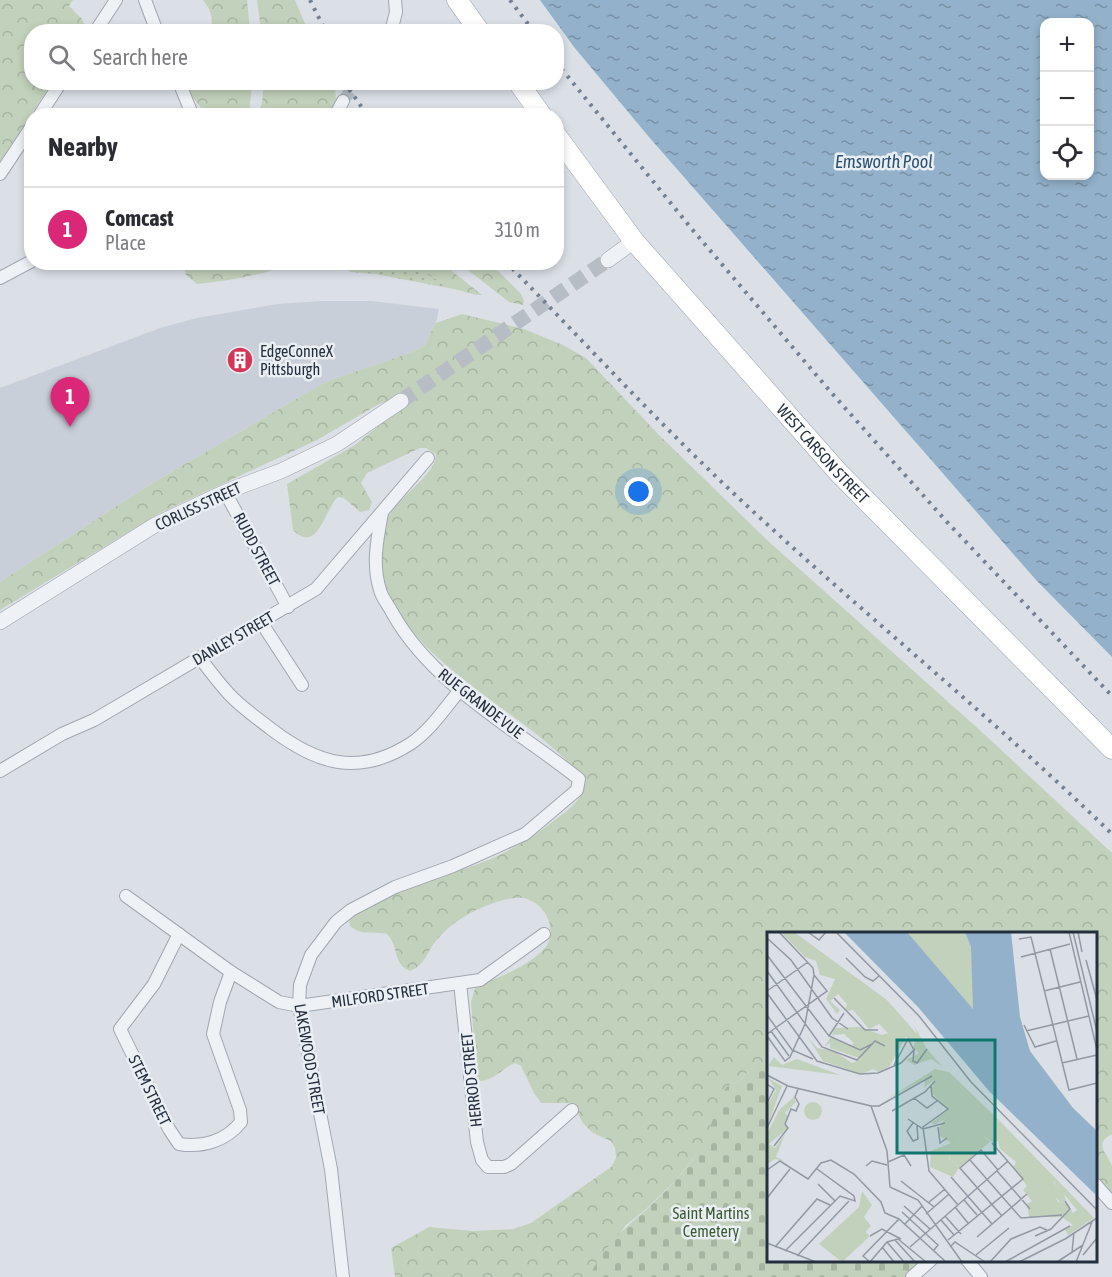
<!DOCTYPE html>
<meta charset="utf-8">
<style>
:root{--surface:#fff;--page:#f2f2f3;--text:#2b2b33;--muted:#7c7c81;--line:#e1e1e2;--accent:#db2777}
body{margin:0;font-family:"Asap Condensed",sans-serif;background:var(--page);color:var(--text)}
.controls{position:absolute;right:18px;top:18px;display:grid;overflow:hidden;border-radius:12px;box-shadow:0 3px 9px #0003}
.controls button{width:54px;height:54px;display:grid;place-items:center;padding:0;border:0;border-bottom:2px solid var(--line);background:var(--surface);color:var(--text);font:30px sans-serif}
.you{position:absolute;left:639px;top:492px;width:21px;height:21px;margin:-15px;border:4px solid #fff;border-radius:50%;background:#1a73e8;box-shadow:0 0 0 9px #1a73e833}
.badge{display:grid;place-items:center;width:39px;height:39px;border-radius:50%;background:var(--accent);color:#fff;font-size:20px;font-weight:700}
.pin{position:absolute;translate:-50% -50px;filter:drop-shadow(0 2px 3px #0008)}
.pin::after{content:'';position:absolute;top:32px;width:21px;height:18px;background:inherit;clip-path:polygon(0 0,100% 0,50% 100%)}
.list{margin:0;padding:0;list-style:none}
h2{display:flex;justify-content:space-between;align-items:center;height:78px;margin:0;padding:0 24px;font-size:26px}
h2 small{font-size:20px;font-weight:400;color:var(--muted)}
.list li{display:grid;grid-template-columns:39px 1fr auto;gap:18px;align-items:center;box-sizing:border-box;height:84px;padding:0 24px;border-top:2px solid var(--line)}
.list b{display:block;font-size:22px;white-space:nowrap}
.list p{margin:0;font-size:20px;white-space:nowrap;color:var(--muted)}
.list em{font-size:20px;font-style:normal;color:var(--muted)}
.icon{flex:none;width:33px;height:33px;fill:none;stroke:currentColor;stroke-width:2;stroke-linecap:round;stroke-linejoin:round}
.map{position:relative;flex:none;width:1112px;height:1277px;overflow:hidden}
.search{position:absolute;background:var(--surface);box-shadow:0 3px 9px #0003;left:24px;top:24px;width:540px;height:66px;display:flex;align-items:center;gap:15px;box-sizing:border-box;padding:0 21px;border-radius:24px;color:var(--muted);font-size:22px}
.panel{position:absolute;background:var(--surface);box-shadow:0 3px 9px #0003;left:24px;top:108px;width:540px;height:162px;border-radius:24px}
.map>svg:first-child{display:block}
.built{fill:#c9cfd9}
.grass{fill:url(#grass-dots)}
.forest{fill:url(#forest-crowns)}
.cemetery{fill:url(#cemetery-stones)}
.water{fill:url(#water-ripples);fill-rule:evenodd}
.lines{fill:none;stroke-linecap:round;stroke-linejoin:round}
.minor-tunnel{stroke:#b6bdc5;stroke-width:12;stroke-dasharray:12 6;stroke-linecap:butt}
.tertiary-tunnel{stroke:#b6bdc5;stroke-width:15;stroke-dasharray:15 8;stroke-linecap:butt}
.minor-casing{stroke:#a0a7b1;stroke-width:14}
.tertiary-casing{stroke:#a0a7b1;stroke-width:16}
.primary-casing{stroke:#9aa5b3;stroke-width:21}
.minor{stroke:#eef1f5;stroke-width:12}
.tertiary{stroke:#eef1f5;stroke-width:15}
.primary{stroke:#fff;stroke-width:20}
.rail{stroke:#738191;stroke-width:4;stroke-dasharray:3 6;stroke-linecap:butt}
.labels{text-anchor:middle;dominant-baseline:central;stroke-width:5;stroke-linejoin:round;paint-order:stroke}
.poi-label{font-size:16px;fill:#242f3d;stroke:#eaeff4;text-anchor:start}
.street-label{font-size:16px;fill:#242f3d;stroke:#eaeff4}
.park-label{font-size:16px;fill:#3b5a31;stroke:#eaeff4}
.water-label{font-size:18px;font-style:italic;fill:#2c5073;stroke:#eaeff4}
.inset-road{fill:none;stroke:#9299a3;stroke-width:1.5}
.view{fill:#0f766e;fill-opacity:0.15;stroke:#0f766e;stroke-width:3}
.inset-edge{fill:none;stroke:#242f3d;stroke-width:3}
</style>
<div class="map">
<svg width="1112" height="1277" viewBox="0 0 1112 1277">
<defs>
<pattern id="grass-dots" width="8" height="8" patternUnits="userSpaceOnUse" patternTransform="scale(1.5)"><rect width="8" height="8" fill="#c2d1bb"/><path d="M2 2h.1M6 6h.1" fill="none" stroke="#a7b4a2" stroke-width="1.8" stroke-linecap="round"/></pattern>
<pattern id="forest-crowns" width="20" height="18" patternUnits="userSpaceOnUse" patternTransform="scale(1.5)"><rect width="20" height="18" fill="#c2d1bb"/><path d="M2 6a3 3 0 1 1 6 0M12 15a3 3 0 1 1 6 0" fill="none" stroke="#a7b4a2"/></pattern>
<pattern id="cemetery-stones" width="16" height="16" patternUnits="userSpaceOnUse" patternTransform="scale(1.5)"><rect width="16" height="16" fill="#c2d1bb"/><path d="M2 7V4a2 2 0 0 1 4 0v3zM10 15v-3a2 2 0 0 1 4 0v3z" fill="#a7b4a2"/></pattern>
<pattern id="water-ripples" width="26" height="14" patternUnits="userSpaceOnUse" patternTransform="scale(1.5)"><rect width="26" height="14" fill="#93b1ca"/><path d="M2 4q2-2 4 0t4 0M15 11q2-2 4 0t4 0" fill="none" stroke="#7890a5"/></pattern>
</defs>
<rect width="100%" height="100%" fill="#dbe0e7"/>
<polygon class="built" points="321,301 371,301 439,309 436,323 424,346 412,352 327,382 296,399 146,487 0,582 0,388 160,328 197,318 277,304"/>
<polygon class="grass" points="339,263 411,263 456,288 469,292 375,274 351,272"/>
<g class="forest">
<polygon points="0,0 73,0 69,6 82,19 86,29 84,32 32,32 32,82 52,83 0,162"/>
<path d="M 203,0 L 247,0 L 250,31 L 210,31 C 214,19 211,10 203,0 Z"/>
<polygon points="257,0 295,0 308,31 261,31"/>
<polygon points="181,83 252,83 249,115 207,115"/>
<polygon points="264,83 335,83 336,103 328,115 258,116 262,103"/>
<path d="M 210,263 L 296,263 C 264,274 231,281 197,284 L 186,275 L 183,263 Z"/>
<path d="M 411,263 L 442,263 L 482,295 C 464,296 425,275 411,263 Z"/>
<polygon points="459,263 490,263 521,294 524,301 523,305 509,302"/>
<path d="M 462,314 L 524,329 L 563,345 L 586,358 L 660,436 L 767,540 L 983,733 L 1112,853 L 1112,1134 C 1093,1144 1107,1153 1112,1166 C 1112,1173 1112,1186 1112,1195 L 1096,1176 L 1096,934 L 768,934 L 768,1070 L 766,1065 L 754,1066 L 740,1080 L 726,1087 L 708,1136 L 697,1154 L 676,1180 L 646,1209 L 626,1225 L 589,1277 L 395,1277 L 391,1248 L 429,1227 L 473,1231 L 513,1229 L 531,1223 L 611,1167 L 616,1158 L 615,1148 L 611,1141 L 593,1133 L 583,1123 L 572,1103 L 541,1103 L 534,1093 L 521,1066 L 515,1063 C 502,1068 495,1080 480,1081 L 477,1077 L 471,1002 L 475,988 C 497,977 526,968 543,950 C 559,934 548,906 527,899 C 521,896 507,899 500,901 C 474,909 450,922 433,945 C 425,957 424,965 410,971 C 392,964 399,945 387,934 C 374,931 361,936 350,926 L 349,920 C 371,896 453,874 486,861 C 515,849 536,835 560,816 C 569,810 584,797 584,785 C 585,776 575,769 569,763 C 514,706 398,655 382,571 C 379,557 382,544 383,530 C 387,502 438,476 436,454 L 426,448 L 420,448 L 367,473 L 361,483 L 372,502 L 369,510 L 360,512 L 344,498 L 338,497 C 326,506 318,556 293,530 L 287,484 L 355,445 L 403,406 L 388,401 L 379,404 L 317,440 L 160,513 L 0,610 L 0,582 L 146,487 L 296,399 L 326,382 L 412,352 L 424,346 L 436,323 Z"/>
</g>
<path class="cemetery" d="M 760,1064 L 766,1065 L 768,1070 L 768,1260 L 926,1261 L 908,1277 L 589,1277 C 602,1249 623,1229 646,1210 C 664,1193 682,1175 696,1155 C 711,1134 714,1109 726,1087 L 740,1080 L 754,1066 Z"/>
<path class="water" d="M 540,0 L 1112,0 L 1112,657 L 1036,580 L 649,137 L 574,47 ZM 1044,22 L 1090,22 L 1090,176 L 1044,176 Z"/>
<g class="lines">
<polyline class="minor-tunnel" points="343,101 357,82"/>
<polyline class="tertiary-tunnel" points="401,401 608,260"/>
<defs>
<g id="minor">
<polyline points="145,0 157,32"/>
<polyline points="95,32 116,0"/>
<polyline points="391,32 396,12 395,0"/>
<polyline points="179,82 192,114"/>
<polyline points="39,116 61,82"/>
<polyline points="335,116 343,101"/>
<polyline points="0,174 32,126"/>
<polyline points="0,278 32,261"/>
<polyline points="225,492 288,607"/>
<polyline points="261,622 302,685"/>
<path d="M 200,658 C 209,670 219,683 229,694 C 241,707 257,718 271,729 C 317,764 358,777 410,744 C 430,731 445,708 460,690"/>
<polyline points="0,771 62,734 94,720 316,589 428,458"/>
<polyline points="126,896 231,972 279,1002 299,1006 480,980 544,934"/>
<path d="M 179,934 L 154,984 L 120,1029 L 169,1129 L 179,1144 C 202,1148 226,1141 241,1122 L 240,1110 L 213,1034 L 220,1002 L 231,972"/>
<polyline points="460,983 477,1142 482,1160 488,1167 504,1167 511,1164 572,1110"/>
<polyline points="1096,1185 1112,1203"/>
<polyline points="967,1260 981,1277"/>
<path d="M 343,1277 L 331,1169 L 299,1006 L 300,985 L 311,955 L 336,922 L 351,910 L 395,887 L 453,866 L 525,834 L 577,790 L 579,779 C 516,729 433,685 393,614 C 389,606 382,598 380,590 C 372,564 377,540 382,513"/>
<polyline points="912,1277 931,1260"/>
</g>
<g id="tertiary">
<polyline points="608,260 634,241"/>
<polyline points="0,622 155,525 225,492 281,471 337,444 401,401"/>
</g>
<g id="primary">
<polyline points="457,0 480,32"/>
<polyline points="518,82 542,116"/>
<path id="s1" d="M 556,135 L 634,241 L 838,472 L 1112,749"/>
</g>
</defs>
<use href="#minor" class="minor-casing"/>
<use href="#tertiary" class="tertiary-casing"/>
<use href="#primary" class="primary-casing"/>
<use href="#minor" class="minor"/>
<use href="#tertiary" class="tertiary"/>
<use href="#primary" class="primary"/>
<g class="rail">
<polyline points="310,0 326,32"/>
<polyline points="510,0 534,32"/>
<polyline points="556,62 691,228 829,390 947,522 1112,696"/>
<polyline points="344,82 368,116"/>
<path d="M 506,262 C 585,343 662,427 745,504 C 866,616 994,719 1112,834"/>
</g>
</g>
<defs>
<symbol id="building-disc" viewBox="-11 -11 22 22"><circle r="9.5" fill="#d63558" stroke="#eaeff4"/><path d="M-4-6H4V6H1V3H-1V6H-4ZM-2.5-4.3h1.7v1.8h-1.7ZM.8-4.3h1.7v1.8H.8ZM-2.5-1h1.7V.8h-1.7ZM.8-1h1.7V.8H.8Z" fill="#fff"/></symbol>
</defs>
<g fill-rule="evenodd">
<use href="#building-disc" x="225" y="345" width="30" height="30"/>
</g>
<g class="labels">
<g class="poi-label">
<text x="260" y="351">EdgeConneX<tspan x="260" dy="18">Pittsburgh</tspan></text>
</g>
<g class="street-label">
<text stroke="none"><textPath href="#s1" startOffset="416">WEST CARSON STREET</textPath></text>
<text transform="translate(198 506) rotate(-25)">CORLISS STREET</text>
<text transform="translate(257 549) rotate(62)">RUDD STREET</text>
<text transform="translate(233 638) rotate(-30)">DANLEY STREET</text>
<text transform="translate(481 703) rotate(38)">RUE GRANDE VUE</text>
<text transform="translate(380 995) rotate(-8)">MILFORD STREET</text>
<text transform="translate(310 1059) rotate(80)">LAKEWOOD STREET</text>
<text transform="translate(471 1080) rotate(-96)">HERROD STREET</text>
<text transform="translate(150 1090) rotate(64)">STEM STREET</text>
</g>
<g class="park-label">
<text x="711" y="1213">Saint Martins<tspan x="711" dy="18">Cemetery</tspan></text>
</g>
<g class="water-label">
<text x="884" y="161">Emsworth Pool</text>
</g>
</g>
<g transform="translate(767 932)">
<rect width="330" height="330" fill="#dbe0e7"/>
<path d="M 140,0 L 198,0 L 204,15 L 209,76 L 203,76 ZM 285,249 L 296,260 L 299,268 L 295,272 L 281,257 L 280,250 Z" fill="#c2d1bb"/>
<path d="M 14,0 L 27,0 L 120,68 L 150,102 L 148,95 L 160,117 L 176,135 L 164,127 L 147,133 L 139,128 L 152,121 L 146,116 L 148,109 L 139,105 L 122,135 L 111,140 L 106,137 L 95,142 L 56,129 L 40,104 L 50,116 L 67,119 L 85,131 L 95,127 L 63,116 L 63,111 L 57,115 L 64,105 L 84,114 L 87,111 L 77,102 L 65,103 L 68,96 L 93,95 L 115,103 L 121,101 L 112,92 L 102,97 L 86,78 L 78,79 L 80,72 L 71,62 L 63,69 L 73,78 L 70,82 L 59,67 L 68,47 L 53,43 L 49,29 L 38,25 ZM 7,125 L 15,133 L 30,127 L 73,143 L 1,134 ZM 168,137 L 182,140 L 231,187 L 327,286 L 301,303 L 298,298 L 306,293 L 295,285 L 262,285 L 260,272 L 265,269 L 256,258 L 260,254 L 246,235 L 249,230 L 233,217 L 231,209 L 227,210 L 230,214 L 214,202 L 197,202 L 183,220 L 182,226 L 192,236 L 186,245 L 163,235 L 164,219 L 184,211 L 173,204 L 172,196 L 177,188 L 167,193 L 164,191 L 181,178 L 164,160 L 167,148 L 157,156 L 158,147 L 118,168 ZM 280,250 L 287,250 L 310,278 L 306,281 L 299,271 L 291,270 ZM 1,146 L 15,154 L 0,195 L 0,174 L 9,158 ZM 27,165 L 29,170 L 18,181 L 21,184 L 17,192 L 21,196 L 2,212 L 8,216 L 18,202 L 9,225 L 18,229 L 8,227 L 0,232 L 0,202 L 12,178 ZM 95,259 L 105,273 L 97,285 L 104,294 L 99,300 L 103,304 L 75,330 L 52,312 L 92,275 Z" fill="#c2d1bb" fill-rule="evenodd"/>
<path d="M 213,201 L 223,210 L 192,236 L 183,227 L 182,221 L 197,202 Z" fill="#c2d1bb"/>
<path d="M37 179a9 9 0 1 1 18 0a9 9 0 1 1-18 0Z" fill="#c2d1bb"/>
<path d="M 77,0 L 140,0 L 206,77 L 204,15 L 198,0 L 244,0 L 253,85 L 263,119 L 306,176 L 330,199 L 330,264 L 222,159 L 151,75 Z" fill="#93b1ca"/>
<path class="inset-road" d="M 41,0 L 52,8 L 59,0M 69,0 L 152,84 L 204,150 L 330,278M 302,0 L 330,118M 306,0 L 330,100M 311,0 L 315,20M 0,6 L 24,28 L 65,86 L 81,97M 252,7 L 264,5 L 302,158 L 330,151M 283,17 L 310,127M 0,23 L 62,104 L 93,118 L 105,112M 254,25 L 303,12M 79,26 L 98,45 L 106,49 L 112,44M 319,28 L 330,68M 0,39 L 55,115 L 90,128 L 108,109 L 118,114M 0,59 L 41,30M 277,59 L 313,50M 0,61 L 50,129 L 93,142 L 111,141 L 134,131 L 147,118 L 146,129 L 150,131 L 160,117M 67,66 L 98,98 L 111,98M 0,83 L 25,118 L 46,127M 257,93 L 268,115 L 289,109M 4,99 L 22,124M 259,99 L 322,84M 0,102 L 60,59 L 47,43M 0,104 L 18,129 L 23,125 L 38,92 L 47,43 L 46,36 L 12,0M 62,104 L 77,81M 295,131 L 330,123M 126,135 L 141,107 L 147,118M 0,143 L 21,154 L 104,174 L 120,219 L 123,255 L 151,268 L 195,330M 0,152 L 7,157 L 0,171M 164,154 L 165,164 L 181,177 L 156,195 L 162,239 L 191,273M 147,166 L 160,176 L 170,169M 104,174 L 112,174 L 165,144M 125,179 L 158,160 L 168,149M 141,187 L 156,197 L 178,191M 146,191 L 140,199 L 146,209 L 151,207 L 150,194M 171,195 L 173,211 L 180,206M 0,196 L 20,154M 7,214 L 21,196 L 18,192 L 24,177 L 29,179 L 32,172 L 28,165 L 31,157M 203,228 L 254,286 L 295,283M 121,230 L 137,223 L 144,234M 99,234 L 105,229 L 120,233M 0,238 L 13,229 L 41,247 L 54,231 L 64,228 L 87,242 L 114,270 L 118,281 L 132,287 L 179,330M 231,238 L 214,218 L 193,236 L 235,284M 230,239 L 263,277M 184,245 L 225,292M 134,249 L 167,275M 51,252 L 68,269M 0,266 L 23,237M 197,268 L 210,283M 161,271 L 178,257M 137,274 L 163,297M 188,275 L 201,291M 135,280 L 171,313 L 167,318M 159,282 L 182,262M 178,284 L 194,302M 174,288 L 187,303M 138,292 L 155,274M 103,304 L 115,297 L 134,307M 268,304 L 284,297 L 303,277 L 298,269M 210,305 L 260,262M 298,307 L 330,286M 128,308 L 148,330M 181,308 L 256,247 L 225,211M 120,310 L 137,330M 0,311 L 49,330M 8,315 L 50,267 L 63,273M 115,315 L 127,330M 143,315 L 241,229M 183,315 L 188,310 L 218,330M 18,319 L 73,264 L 88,269 L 87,264 L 50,237M 305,320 L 307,300M 209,323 L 242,296M 316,323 L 330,306M 30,324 L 82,269M 103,330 L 120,310 L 131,307 L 159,330M 103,330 L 96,324 L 132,287M 223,330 L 244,307 L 273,295 L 280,298M 238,330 L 303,294M 252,330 L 298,307M 290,330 L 316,313M 309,330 L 325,290"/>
<path class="view" d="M 130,108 L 228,108 L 228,221 L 130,221 Z"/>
<rect width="330" height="330" class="inset-edge"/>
</g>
</svg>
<div class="controls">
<button>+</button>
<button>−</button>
<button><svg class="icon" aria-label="locate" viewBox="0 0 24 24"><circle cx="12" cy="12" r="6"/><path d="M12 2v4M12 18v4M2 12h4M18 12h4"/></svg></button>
</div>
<div class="you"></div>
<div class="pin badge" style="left:70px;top:427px">1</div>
<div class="search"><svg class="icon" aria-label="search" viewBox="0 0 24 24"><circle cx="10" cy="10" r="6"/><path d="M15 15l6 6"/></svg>Search here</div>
<section class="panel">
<h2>Nearby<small></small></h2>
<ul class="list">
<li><span class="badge">1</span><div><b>Comcast</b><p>Place</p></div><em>310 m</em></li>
</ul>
</section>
</div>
